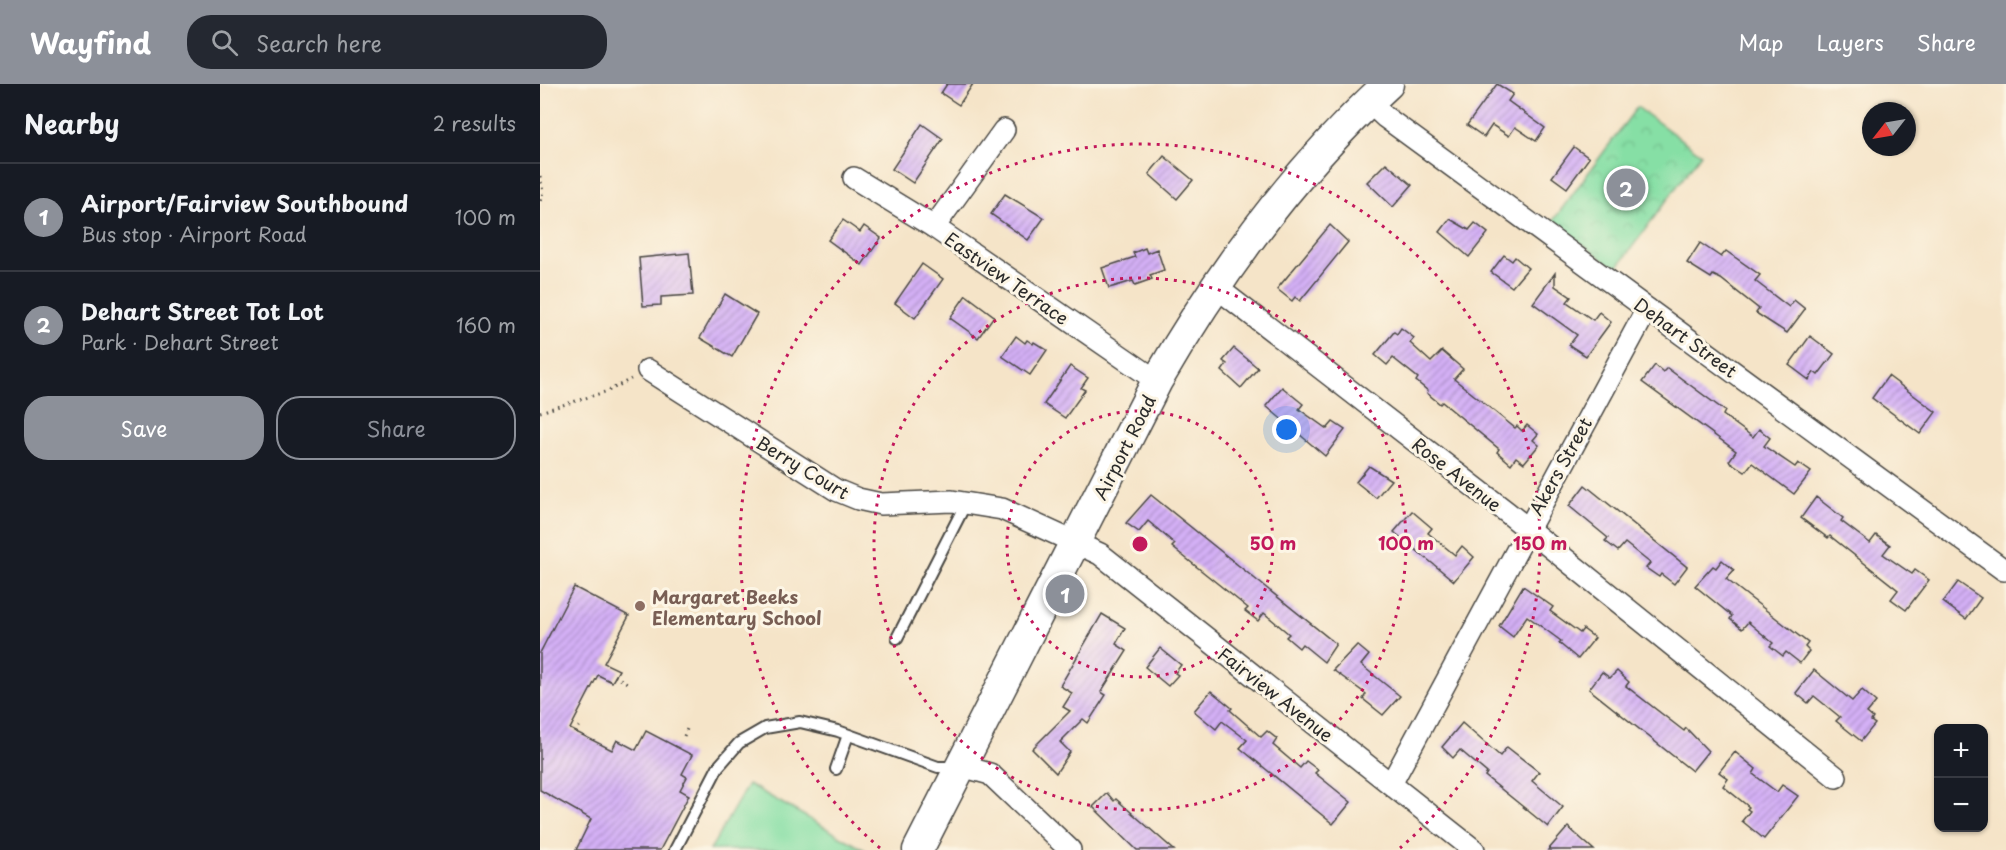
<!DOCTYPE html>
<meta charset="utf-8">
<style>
:root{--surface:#171b24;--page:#242831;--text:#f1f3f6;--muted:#9ea1a6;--line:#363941;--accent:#8c9099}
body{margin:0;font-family:"Playpen Sans",sans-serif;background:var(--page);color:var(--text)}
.controls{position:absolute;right:18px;bottom:18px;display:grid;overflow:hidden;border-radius:12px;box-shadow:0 2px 4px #0004}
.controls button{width:54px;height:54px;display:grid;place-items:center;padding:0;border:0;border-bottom:2px solid var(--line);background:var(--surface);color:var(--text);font:30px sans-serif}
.compass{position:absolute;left:1322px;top:18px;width:54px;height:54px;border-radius:50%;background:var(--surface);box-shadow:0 2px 4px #0004;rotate:239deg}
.you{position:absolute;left:747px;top:346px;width:21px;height:21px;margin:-15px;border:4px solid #fff;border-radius:50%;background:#1a73e8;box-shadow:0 0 0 9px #1a73e833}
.badge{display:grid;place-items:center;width:39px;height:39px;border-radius:50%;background:var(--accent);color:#fff;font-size:20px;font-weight:700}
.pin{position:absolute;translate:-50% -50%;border:3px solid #fff;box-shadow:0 2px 6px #0006}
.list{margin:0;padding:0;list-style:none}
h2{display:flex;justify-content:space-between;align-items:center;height:78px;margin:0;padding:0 24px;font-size:26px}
h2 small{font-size:20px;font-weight:400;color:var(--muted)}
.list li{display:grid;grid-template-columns:39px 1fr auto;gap:18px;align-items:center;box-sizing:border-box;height:108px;padding:0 24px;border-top:2px solid var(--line)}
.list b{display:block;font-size:22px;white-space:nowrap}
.list p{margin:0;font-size:20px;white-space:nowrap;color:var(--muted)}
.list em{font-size:20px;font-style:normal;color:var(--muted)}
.actions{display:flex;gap:12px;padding:18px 24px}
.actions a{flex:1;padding:14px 0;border:2px solid var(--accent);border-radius:24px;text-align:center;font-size:21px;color:var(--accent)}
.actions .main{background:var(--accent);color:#fff}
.icon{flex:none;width:33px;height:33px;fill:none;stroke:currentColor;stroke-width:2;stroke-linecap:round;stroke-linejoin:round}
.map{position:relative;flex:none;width:1466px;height:766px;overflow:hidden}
header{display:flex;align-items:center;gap:36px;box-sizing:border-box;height:84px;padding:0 30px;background:var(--accent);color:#fff}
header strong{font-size:28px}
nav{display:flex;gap:33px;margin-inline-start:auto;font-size:21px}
.search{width:420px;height:54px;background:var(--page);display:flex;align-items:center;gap:15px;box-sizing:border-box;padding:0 21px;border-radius:24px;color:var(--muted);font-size:22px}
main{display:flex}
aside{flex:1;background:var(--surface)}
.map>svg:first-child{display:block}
.park{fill:url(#park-crowns);stroke:#588568;stroke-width:1.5}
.pitch{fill:#86dfa5;stroke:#588568;stroke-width:1.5}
.building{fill:url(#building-hatch)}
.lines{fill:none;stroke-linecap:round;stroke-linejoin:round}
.lane-casing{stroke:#494743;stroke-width:14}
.street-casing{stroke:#494743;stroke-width:24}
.secondary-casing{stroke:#494743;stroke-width:33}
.path{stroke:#494743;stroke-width:3;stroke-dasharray:1.5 4.5;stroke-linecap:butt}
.lane{stroke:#fff;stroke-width:10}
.street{stroke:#fff;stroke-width:21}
.secondary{stroke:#fff;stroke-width:30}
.ring{fill:none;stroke:#c2185b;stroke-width:3;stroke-dasharray:3 6}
.education-dot{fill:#8d6e63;stroke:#fcf5e5;stroke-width:2}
.labels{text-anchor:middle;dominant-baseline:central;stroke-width:6;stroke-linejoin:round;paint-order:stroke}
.street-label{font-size:18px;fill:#2b2b2b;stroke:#fcf5e5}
.education-label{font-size:18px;font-weight:bold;fill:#785e54;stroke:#fcf5e5;text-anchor:start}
.centre{fill:#c2185b;stroke:#fcf5e5;stroke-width:3}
.ring-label{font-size:18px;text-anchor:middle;font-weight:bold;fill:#c2185b;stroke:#fcf5e5;stroke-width:6;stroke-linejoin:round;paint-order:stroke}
</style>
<header>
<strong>Wayfind</strong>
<div class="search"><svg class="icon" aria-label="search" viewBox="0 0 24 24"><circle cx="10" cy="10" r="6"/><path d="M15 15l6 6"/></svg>Search here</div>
<nav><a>Map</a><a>Layers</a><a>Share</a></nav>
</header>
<main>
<aside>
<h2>Nearby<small>2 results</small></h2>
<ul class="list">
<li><span class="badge">1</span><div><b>Airport/Fairview Southbound</b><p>Bus stop · Airport Road</p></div><em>100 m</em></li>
<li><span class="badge">2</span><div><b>Dehart Street Tot Lot</b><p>Park · Dehart Street</p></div><em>160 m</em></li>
</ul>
<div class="actions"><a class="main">Save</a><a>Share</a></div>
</aside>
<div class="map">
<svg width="1466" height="766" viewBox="0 0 1466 766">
<defs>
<pattern id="park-crowns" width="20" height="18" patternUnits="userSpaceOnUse" patternTransform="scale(1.5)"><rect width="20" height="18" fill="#86dfa5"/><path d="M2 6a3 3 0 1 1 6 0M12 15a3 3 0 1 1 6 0" fill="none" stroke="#74c08e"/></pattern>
<pattern id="building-hatch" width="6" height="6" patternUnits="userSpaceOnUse" patternTransform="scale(1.5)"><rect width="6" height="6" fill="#d4b0f6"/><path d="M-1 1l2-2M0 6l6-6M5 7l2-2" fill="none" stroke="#ac8fc7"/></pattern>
</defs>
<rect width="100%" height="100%" fill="#fcf5e5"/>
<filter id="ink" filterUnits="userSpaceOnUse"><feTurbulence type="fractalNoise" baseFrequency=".0167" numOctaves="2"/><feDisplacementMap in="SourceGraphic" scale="12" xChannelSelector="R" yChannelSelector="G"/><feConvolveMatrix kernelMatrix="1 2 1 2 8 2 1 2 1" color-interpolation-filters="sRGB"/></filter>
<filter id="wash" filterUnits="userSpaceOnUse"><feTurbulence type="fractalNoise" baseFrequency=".008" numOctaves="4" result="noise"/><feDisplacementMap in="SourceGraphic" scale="24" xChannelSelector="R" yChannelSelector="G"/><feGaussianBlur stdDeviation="1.35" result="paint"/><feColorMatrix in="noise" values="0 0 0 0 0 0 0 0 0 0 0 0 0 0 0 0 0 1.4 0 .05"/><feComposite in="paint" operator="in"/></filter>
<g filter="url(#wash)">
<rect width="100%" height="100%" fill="#f5e4c8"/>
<polygon class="park" points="1097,23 1161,70 1076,185 1012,138"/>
<polygon class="pitch" points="208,700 325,766 170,766"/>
<g id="blocks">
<g class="building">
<polygon points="407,0 433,0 419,21 401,9"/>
<polygon points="957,0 973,10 968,17 1005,44 996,57 975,43 969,52 952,41 944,53 927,41"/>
<polygon points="382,40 403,55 373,99 352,85"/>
<polygon points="1034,63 1049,74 1027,104 1012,93"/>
<polygon points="624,72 653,96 637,115 609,90"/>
<polygon points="846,79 872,101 853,123 827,98"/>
<polygon points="465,110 504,134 488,156 451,130"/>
<polygon points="910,135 929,146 935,139 948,149 929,173 900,148"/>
<polygon points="303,136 320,148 324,142 341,154 322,181 288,156"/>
<polygon points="790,141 808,158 760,217 755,213 752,217 737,205"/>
<polygon points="1160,159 1181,173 1186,167 1220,191 1215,197 1249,223 1254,216 1265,225 1247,249 1216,229 1219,225 1181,195 1173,191 1171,194 1147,179"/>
<polygon points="605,164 607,169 617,165 624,186 610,191 612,195 595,201 593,197 569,204 562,184 595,173 593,169"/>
<polygon points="149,169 153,211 121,213 121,221 103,222 99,174"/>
<polygon points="964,171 972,177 975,173 988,184 972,203 951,188"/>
<polygon points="382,180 403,195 375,234 355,219"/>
<polygon points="1015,189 1015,202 1031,213 1027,218 1053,236 1059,228 1071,238 1046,272 1029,261 1037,251 993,219"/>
<polygon points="185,210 217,230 192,273 160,254"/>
<polygon points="426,211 454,232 438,254 410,234"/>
<polygon points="861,244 874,254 870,259 891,278 902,267 923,285 914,295 975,344 977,342 982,347 987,341 998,350 993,356 999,361 984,379 976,373 971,380 957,368 959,365 902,318 900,320 887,309 888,307 876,297 878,294 853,274 847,281 835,271 854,248 857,250"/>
<polygon points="476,252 485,259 487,256 493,260 494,258 507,266 490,291 462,272"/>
<polygon points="1270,252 1294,270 1278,291 1274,288 1269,296 1249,281"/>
<polygon points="694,264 718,284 701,304 682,287 687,280 683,277"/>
<polygon points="1115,281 1123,288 1127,284 1185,327 1183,331 1213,353 1219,345 1230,354 1224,362 1255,383 1258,379 1271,388 1254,410 1212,379 1205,388 1189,377 1196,367 1102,298"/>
<polygon points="530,282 548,294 541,304 545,306 525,334 504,320"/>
<polygon points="1348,292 1396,328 1380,350 1332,314"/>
<polygon points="742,303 763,320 759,325 787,345 793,338 805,346 785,372 726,322"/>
<polygon points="829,382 851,396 836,414 816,398"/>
<polygon points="1045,401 1147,483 1134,500 1121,490 1119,493 1106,484 1110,479 1085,459 1078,467 1065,457 1068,454 1029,422"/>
<polygon points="611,411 796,560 784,578 762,560 759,564 746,553 749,550 724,529 718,537 705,527 708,524 632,463 635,460 608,437 599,448 586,439"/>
<polygon points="1276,413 1303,434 1301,437 1330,459 1336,451 1350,461 1343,470 1372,490 1375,486 1389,496 1366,526 1351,515 1358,506 1290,452 1288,454 1261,434"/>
<polygon points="872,427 892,444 888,449 915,471 922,462 934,473 914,497 854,448"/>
<polygon points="1182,476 1194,486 1186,495 1268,559 1265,563 1269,567 1260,579 1246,568 1243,572 1230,562 1233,559 1208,538 1202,545 1190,535 1192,532 1155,502 1173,482 1176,484"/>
<polygon points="1418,498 1441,514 1426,535 1403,518"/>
<polygon points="983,502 1013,523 1010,527 1040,549 1043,545 1055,554 1038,575 1019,559 1021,557 987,532 973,553 959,542"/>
<polygon points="34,503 89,532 64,579 79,586 72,598 58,591 30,645 72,666 77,656 96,666 106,647 152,671 142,690 147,693 140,706 149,711 120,766 36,766 51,735 0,706 0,569"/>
<polygon points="562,530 585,544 576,560 587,567 561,608 566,611 548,639 543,635 520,658 530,668 516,689 492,665 530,627 523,623 532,609 520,602"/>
<polygon points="817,561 829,571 821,581 860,612 843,631 823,615 826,610 793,586"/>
<polygon points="620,564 641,581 635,589 638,591 628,602 605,583"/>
<polygon points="1274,586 1312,617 1322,606 1336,618 1327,629 1333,634 1331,637 1335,640 1321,657 1296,637 1300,633 1274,612 1268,619 1256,609"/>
<polygon points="1077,587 1089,598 1086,602 1144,647 1146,644 1168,667 1152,687 1049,605 1062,588 1070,594"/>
<polygon points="671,607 692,624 690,626 721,653 727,647 737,655 733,661 760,684 766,677 778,686 775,689 811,718 793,740 700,664 707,656 682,637 676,645 654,627"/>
<polygon points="922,639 960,672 967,663 999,688 992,697 1023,723 1008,743 945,692 947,689 920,666 913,674 902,663"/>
<polygon points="1195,668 1216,685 1213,690 1237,708 1242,701 1258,712 1224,755 1202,737 1210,727 1207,725 1209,723 1183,702 1188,695 1179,688"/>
<polygon points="567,709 574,717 576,715 634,766 597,766 553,723"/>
<polygon points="1028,743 1054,766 1008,766"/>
</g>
</g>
</g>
<g filter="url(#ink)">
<use href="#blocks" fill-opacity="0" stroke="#494743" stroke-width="1.5"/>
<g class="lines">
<defs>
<g id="lane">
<polyline points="357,554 426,419"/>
<polyline points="296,685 308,651"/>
<polyline points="135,766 178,683 199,659 225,644 260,638 298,647 398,683 416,683"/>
</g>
<g id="street">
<polyline points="829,18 845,33 1464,486"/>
<polyline points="314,94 394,143 617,297"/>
<polyline points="394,143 464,46"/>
<polyline points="676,203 968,429 1296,693"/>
<polyline points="108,286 296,406 318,415 341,420 412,417 462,425 560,470 934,766"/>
<polyline points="421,682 450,690 530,766"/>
<polyline points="851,700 1107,225"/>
</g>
<path id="secondary" d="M 378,766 L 617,297 C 679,190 756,84 848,0"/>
</defs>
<use href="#lane" class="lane-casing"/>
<use href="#street" class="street-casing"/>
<use href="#secondary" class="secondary-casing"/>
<g class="path">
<polyline points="0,92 3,108 0,118"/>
<polyline points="0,328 68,307 91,295"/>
<polyline points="75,592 87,599"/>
<polyline points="36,649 40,641"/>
<polyline points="144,652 147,645"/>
</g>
<use href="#lane" class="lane"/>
<use href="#street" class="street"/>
<use href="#secondary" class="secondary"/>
</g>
</g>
<g class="ring">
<circle cx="600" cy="460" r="133"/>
<circle cx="600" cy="460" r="266"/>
<path d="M340 764A400 400 0 1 1 860 764"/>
</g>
<circle class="education-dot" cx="100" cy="522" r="6"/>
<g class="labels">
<g class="street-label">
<text transform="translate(467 194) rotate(35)">Eastview Terrace</text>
<text transform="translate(1146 253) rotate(36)">Dehart Street</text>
<text transform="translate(584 363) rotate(-63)">Airport Road</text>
<text transform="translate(1020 382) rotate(-61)">Akers Street</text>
<text transform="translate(263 383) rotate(31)">Berry Court</text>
<text transform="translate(917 390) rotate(38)">Rose Avenue</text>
<text transform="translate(736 610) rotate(38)">Fairview Avenue</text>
</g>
<g class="education-label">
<text x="112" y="512">Margaret Beeks<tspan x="112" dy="21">Elementary School</tspan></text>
</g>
</g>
<circle cx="600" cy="460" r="9" class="centre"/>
<g class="ring-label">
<text x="733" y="466">50 m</text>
<text x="866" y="466">100 m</text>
<text x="1000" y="466">150 m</text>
</g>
</svg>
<div class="controls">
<button>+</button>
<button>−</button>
</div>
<svg class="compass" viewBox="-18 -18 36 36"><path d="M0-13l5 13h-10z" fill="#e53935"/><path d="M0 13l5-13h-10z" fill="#9ea1a6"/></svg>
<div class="you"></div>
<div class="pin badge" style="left:525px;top:510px">1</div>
<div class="pin badge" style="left:1086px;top:104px">2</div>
</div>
</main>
